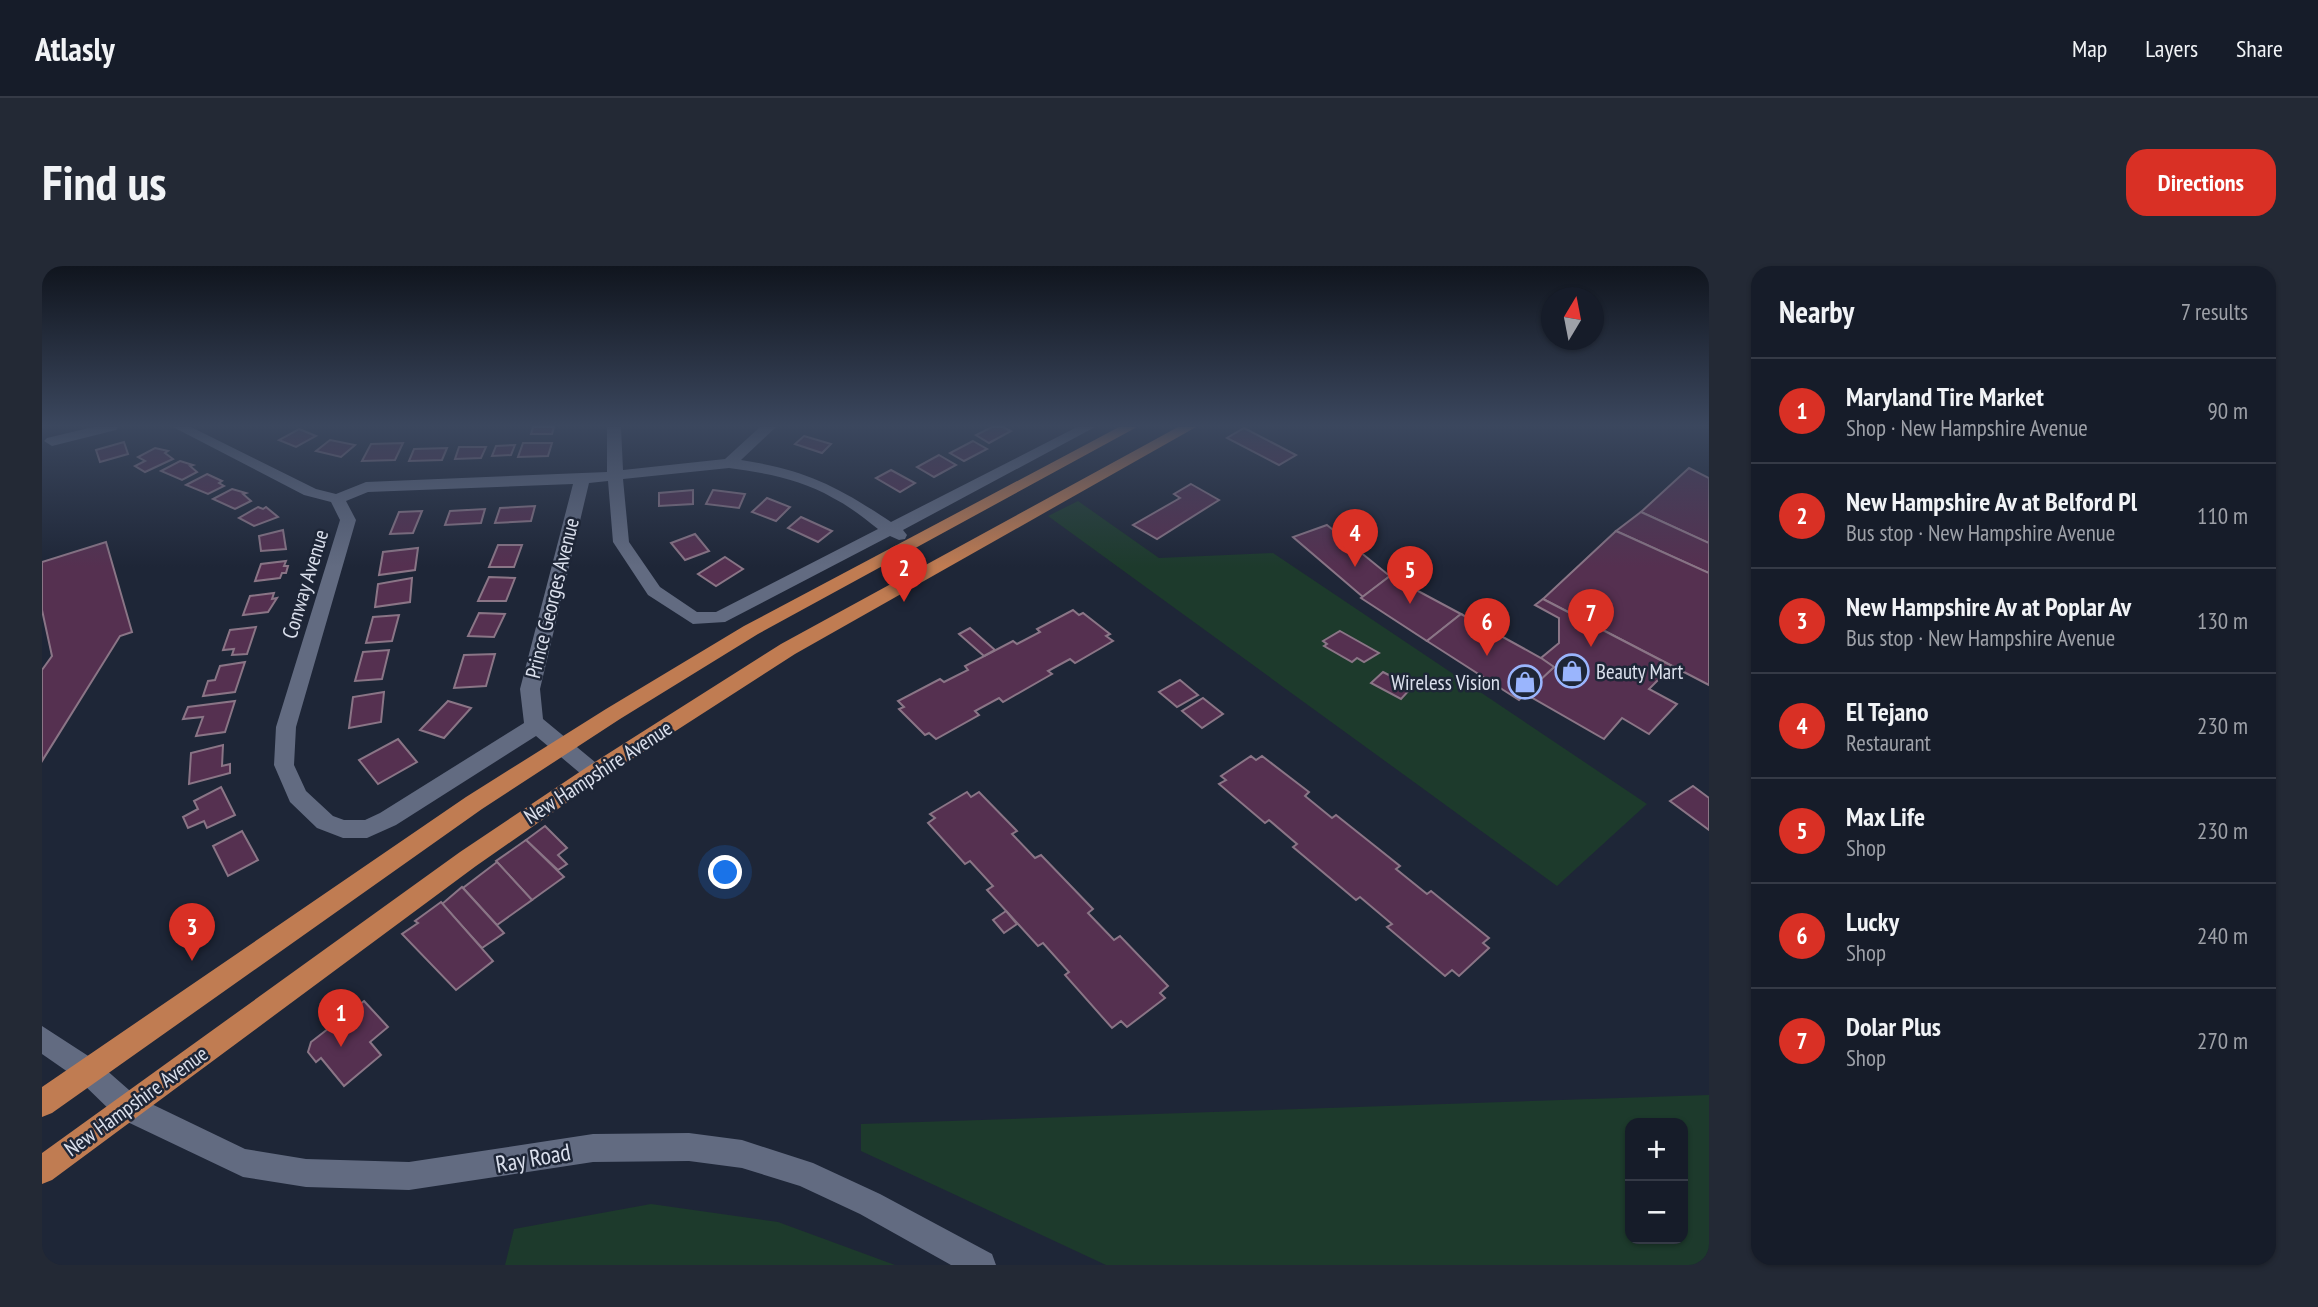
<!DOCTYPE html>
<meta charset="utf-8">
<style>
:root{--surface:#161c29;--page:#232935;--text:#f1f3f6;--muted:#9ea1a8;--line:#353a46;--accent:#d93025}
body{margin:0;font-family:"PT Sans Narrow",sans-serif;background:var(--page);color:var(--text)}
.controls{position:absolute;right:21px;bottom:21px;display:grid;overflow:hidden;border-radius:14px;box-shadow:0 2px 5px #0004}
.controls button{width:63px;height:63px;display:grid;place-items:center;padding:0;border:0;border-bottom:2px solid var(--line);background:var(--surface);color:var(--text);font:35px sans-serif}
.compass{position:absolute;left:1499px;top:21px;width:63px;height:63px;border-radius:50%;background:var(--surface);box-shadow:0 2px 5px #0004;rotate:10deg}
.you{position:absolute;left:684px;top:607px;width:24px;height:24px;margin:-18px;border:5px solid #fff;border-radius:50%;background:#1a73e8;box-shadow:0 0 0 10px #1a73e833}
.badge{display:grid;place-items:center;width:46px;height:46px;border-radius:50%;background:var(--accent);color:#fff;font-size:23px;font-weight:700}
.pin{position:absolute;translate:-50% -58px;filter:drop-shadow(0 2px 4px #0008)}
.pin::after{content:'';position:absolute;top:37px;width:24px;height:21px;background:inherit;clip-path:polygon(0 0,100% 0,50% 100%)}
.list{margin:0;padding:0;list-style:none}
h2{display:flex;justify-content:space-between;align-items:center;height:91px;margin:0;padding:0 28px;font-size:30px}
h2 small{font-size:23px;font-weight:400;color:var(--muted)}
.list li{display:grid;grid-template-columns:46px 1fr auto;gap:21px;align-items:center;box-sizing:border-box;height:105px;padding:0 28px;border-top:2px solid var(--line)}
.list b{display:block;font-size:26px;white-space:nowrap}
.list p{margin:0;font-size:23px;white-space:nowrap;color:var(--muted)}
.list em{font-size:23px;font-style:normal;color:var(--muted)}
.map{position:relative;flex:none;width:1667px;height:999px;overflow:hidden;border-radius:21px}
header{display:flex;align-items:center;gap:42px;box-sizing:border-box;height:98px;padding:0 35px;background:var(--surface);border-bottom:2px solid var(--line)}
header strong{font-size:33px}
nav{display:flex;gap:38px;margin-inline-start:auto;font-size:24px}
.intro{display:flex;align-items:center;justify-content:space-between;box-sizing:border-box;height:168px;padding:0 42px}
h1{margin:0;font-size:49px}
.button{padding:18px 32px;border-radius:21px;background:var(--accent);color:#fff;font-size:24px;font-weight:700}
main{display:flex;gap:42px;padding:0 42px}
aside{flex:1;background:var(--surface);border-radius:21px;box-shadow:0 2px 5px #0004}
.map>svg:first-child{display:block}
.green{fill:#1d3a2c;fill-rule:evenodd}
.building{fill:#553050;stroke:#8a7586;stroke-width:2}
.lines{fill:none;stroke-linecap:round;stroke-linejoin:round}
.minor{fill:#626b81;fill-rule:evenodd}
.major{fill:#c07c52;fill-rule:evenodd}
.labels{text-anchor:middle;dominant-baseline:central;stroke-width:5;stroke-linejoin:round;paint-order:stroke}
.street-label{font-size:21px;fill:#dbe0ed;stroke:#1e2637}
.poi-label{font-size:21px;fill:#dbe0ed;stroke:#1e2637;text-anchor:start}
.near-street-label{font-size:24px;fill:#dbe0ed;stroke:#1e2637}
</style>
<header>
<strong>Atlasly</strong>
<nav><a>Map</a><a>Layers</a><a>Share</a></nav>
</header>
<div class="intro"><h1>Find us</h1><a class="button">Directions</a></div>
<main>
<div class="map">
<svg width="1667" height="999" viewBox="0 0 1667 999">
<rect width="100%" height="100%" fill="#1e2637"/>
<g class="green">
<polygon points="1036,235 1117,292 1231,287 1605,538 1515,620 1006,250"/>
<path d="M 1667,829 L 1667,999 L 1064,999 L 819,885 L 819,858 ZM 1588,857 L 1641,857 L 1641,973 L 1588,973 Z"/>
<polygon points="609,938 736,956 853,999 463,999 472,963"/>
</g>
<g class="building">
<polygon points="491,161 512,161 510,168 489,168"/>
<polygon points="950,161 961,161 969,165 947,177 934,169"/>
<polygon points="1202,162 1254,189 1237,199 1185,172"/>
<polygon points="257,163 274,170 254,181 237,174"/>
<polygon points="762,170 789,178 780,187 753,178"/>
<polygon points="288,174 313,179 299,191 274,185"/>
<polygon points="931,175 945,183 922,195 908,187"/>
<polygon points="82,176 86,188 58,196 54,184"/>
<polygon points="361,177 353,194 320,195 329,178"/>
<polygon points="481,177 510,177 506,190 476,191"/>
<polygon points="473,179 469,189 450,190 454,180"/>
<polygon points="417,181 444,181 439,192 413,193"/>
<polygon points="113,182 126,185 123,187 131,193 103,206 93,200 103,195 96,191"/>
<polygon points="405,182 400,194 367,195 372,183"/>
<polygon points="897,189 914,199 892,211 875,201"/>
<polygon points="138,195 151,199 148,200 155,206 140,214 119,205"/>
<polygon points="1647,202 1667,212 1667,277 1599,246"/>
<polygon points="849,204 873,217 858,226 834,212"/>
<polygon points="165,208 180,215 177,217 182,220 166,228 144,219"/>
<polygon points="1149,218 1177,234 1115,273 1091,259 1138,232 1132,228"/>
<polygon points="190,223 204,227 201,228 209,235 193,243 171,233"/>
<polygon points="651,224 651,238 617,240 617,227"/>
<polygon points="671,224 703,228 697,242 664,238"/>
<polygon points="725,232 748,241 734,255 710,246"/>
<polygon points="493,240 489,255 453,257 458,242"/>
<polygon points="216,241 221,243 224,241 236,251 212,260 197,252"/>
<polygon points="443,243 439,257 403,259 408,245"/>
<polygon points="380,245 371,267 348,268 357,246"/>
<polygon points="1599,246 1667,277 1667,307 1574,265"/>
<polygon points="759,251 790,265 776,276 746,262"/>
<polygon points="1285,259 1344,307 1348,310 1321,331 1251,271"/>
<polygon points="241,264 244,283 219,285 217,270"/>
<polygon points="1574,265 1667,307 1667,419 1501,333"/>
<polygon points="653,268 667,285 643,294 629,277"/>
<polygon points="64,276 90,366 78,370 0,495 0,404 10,390 0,344 0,296"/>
<polygon points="456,279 480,279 472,301 447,301"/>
<polygon points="376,282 373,304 337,309 341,286"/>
<polygon points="683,291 701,303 674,320 656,308"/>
<polygon points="244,295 242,300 246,300 244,307 240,307 238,312 213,315 219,298"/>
<polygon points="1348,310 1419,348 1385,375 1319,332"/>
<polygon points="447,311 473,312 464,335 436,335"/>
<polygon points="370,312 368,336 333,341 336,318"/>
<polygon points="232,327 230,333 235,332 226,346 201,349 208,330"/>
<polygon points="1501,333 1630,400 1607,423 1635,438 1607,468 1580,452 1562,473 1482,427 1512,401 1499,392 1517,377 1517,352 1493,339"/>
<polygon points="1031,344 1037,349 1041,347 1068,368 1064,370 1071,375 1033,397 1028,393 1006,405 1010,408 961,436 957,432 933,445 937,449 894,473 887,467 883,469 857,443 862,441 856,435 898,413 902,416 926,404 923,400 971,375 975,378 998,366 995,363"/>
<polygon points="437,347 463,348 452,371 426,370"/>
<polygon points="1419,348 1499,392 1512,401 1477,434 1385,375"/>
<polygon points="357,349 350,375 324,377 331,351"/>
<polygon points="214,361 205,388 190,389 192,383 181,384 188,364"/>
<polygon points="928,362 953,384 942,390 917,368"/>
<polygon points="1298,365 1337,387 1322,396 1315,392 1310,396 1282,380 1285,378 1281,375"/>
<polygon points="347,384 340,413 313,415 321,386"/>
<polygon points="453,388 444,420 412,422 422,389"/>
<polygon points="203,396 193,426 161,430 166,415 173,414 178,400"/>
<polygon points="1341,406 1370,421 1359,433 1329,417"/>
<polygon points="1138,414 1156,429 1135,441 1117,426"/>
<polygon points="342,426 339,456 307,462 311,431"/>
<polygon points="1161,432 1181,448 1160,462 1140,445"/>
<polygon points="193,435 183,466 154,470 161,451 141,453 146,441"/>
<polygon points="406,435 429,442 402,472 378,464"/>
<polygon points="356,473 375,496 336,518 317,494"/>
<polygon points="181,479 180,500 188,498 188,507 147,518 149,487"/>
<polygon points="1209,490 1214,494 1220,490 1267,526 1263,530 1290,552 1294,549 1358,600 1354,603 1385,628 1389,625 1447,672 1441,677 1447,682 1417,710 1410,704 1403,710 1345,661 1350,658 1318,631 1314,634 1251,581 1255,578 1227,554 1223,557 1177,518 1184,514 1179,510"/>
<polygon points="1651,520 1667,532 1667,564 1628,535"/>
<polygon points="179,521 193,549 165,562 162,555 146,562 141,551 156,543 152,535"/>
<polygon points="925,526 929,531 937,526 975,565 970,568 993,592 999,589 1051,643 1046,647 1072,674 1078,670 1126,720 1118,727 1123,732 1085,761 1079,755 1070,762 1023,709 1027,706 1001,677 996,680 945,624 951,620 928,595 923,598 886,557 893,552 888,548"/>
<polygon points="503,560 525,582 516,589 525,598 516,604 484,574"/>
<polygon points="200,565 216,594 186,610 171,580"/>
<polygon points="484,574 522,611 490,634 454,595"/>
<polygon points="455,596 490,634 455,659 421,622"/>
<polygon points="420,621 462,667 440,682 400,638"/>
<polygon points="399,636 451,695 414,724 360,668 376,657 373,655"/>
<polygon points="964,645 975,658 962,667 951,654"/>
<polygon points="322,735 346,761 328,776 339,789 302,820 279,792 274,796 266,786 269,776"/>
</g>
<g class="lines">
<g class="minor">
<polygon points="51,161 76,161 74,164 10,180 2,175 5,172"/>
<path d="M 131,161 L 149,161 L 274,223 L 294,228 L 324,216 L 565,206 L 565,161 L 579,161 L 581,204 L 683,193 L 718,161 L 734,161 L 699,194 C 764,204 795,220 849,256 L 1035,161 L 1053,161 L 861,264 L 865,269 L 863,273 L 857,274 L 848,270 L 683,356 L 651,358 L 606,329 L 571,276 L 566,215 L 547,217 L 498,423 L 501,453 L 559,501 L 563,507 L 559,513 L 552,515 L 545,513 L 494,470 L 354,559 L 325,572 L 301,572 L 275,562 L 248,536 L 232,499 L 234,461 L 298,254 L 289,236 L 262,229 ZM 687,202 C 723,207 759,213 791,232 C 807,240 822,252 836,263 L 674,346 L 655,346 L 618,321 L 587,276 L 581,213 ZM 531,218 L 478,423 L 482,457 L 338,547 L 323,554 L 302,554 L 291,550 L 264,525 L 252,499 L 254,461 L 314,254 L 304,235 L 326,226 Z"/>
<polygon points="0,760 54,795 95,831 203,883 264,893 367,896 551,868 647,867 700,874 771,897 838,928 950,988 954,999 909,999 818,948 758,920 700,902 647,895 551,896 367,924 264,921 201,911 75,851 36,813 0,788"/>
</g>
<g class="major">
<polygon points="1077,161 1095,161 716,368 578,453 440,543 10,847 0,851 0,821 424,531 564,443 702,360"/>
<polygon points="1136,161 1154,161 753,388 559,513 434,600 10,914 0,918 0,887 418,586 545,501 739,378"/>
</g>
</g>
<linearGradient id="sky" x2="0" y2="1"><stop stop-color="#10151e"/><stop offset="0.53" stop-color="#3b475e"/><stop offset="1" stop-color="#3b475e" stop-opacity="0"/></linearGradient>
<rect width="1667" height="301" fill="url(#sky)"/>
<defs>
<symbol id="shop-ring" viewBox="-11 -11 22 22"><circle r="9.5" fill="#1e2637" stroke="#9ab5fd" stroke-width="1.5"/><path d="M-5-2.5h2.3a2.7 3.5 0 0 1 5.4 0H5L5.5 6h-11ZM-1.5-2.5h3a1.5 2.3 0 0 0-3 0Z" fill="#9ab5fd"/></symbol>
</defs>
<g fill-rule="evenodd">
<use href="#shop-ring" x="1511" y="386" width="38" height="38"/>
<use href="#shop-ring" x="1464" y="397" width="38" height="38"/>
</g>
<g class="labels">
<g class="street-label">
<text transform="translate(263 318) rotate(-73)">Conway Avenue</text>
<text transform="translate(510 332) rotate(-76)">Prince Georges Avenue</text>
<text transform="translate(556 506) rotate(-33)">New Hampshire Avenue</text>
<text transform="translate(94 835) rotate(-36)">New Hampshire Avenue</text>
</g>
<g class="poi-label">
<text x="1554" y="405">Beauty Mart</text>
<text x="1458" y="416" text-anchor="end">Wireless Vision</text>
</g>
<g class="near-street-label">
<text transform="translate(491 892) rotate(-10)">Ray Road</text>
</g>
</g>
</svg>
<div class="controls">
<button>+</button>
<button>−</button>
</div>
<svg class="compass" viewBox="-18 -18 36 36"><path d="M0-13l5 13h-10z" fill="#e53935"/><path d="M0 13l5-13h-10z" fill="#9ea1a8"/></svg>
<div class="you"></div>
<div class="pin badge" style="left:299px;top:781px">1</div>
<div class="pin badge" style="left:862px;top:336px">2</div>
<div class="pin badge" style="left:150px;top:695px">3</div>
<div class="pin badge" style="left:1313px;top:301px">4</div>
<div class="pin badge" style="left:1368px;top:338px">5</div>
<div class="pin badge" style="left:1445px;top:390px">6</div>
<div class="pin badge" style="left:1549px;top:381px">7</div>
</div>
<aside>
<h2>Nearby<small>7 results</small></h2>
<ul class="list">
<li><span class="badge">1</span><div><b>Maryland Tire Market</b><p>Shop · New Hampshire Avenue</p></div><em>90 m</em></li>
<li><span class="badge">2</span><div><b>New Hampshire Av at Belford Pl</b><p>Bus stop · New Hampshire Avenue</p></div><em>110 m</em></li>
<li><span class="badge">3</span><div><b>New Hampshire Av at Poplar Av</b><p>Bus stop · New Hampshire Avenue</p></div><em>130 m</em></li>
<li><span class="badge">4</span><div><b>El Tejano</b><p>Restaurant</p></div><em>230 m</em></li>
<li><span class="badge">5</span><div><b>Max Life</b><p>Shop</p></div><em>230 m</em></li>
<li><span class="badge">6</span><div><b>Lucky</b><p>Shop</p></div><em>240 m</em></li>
<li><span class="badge">7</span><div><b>Dolar Plus</b><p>Shop</p></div><em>270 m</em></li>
</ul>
</aside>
</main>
